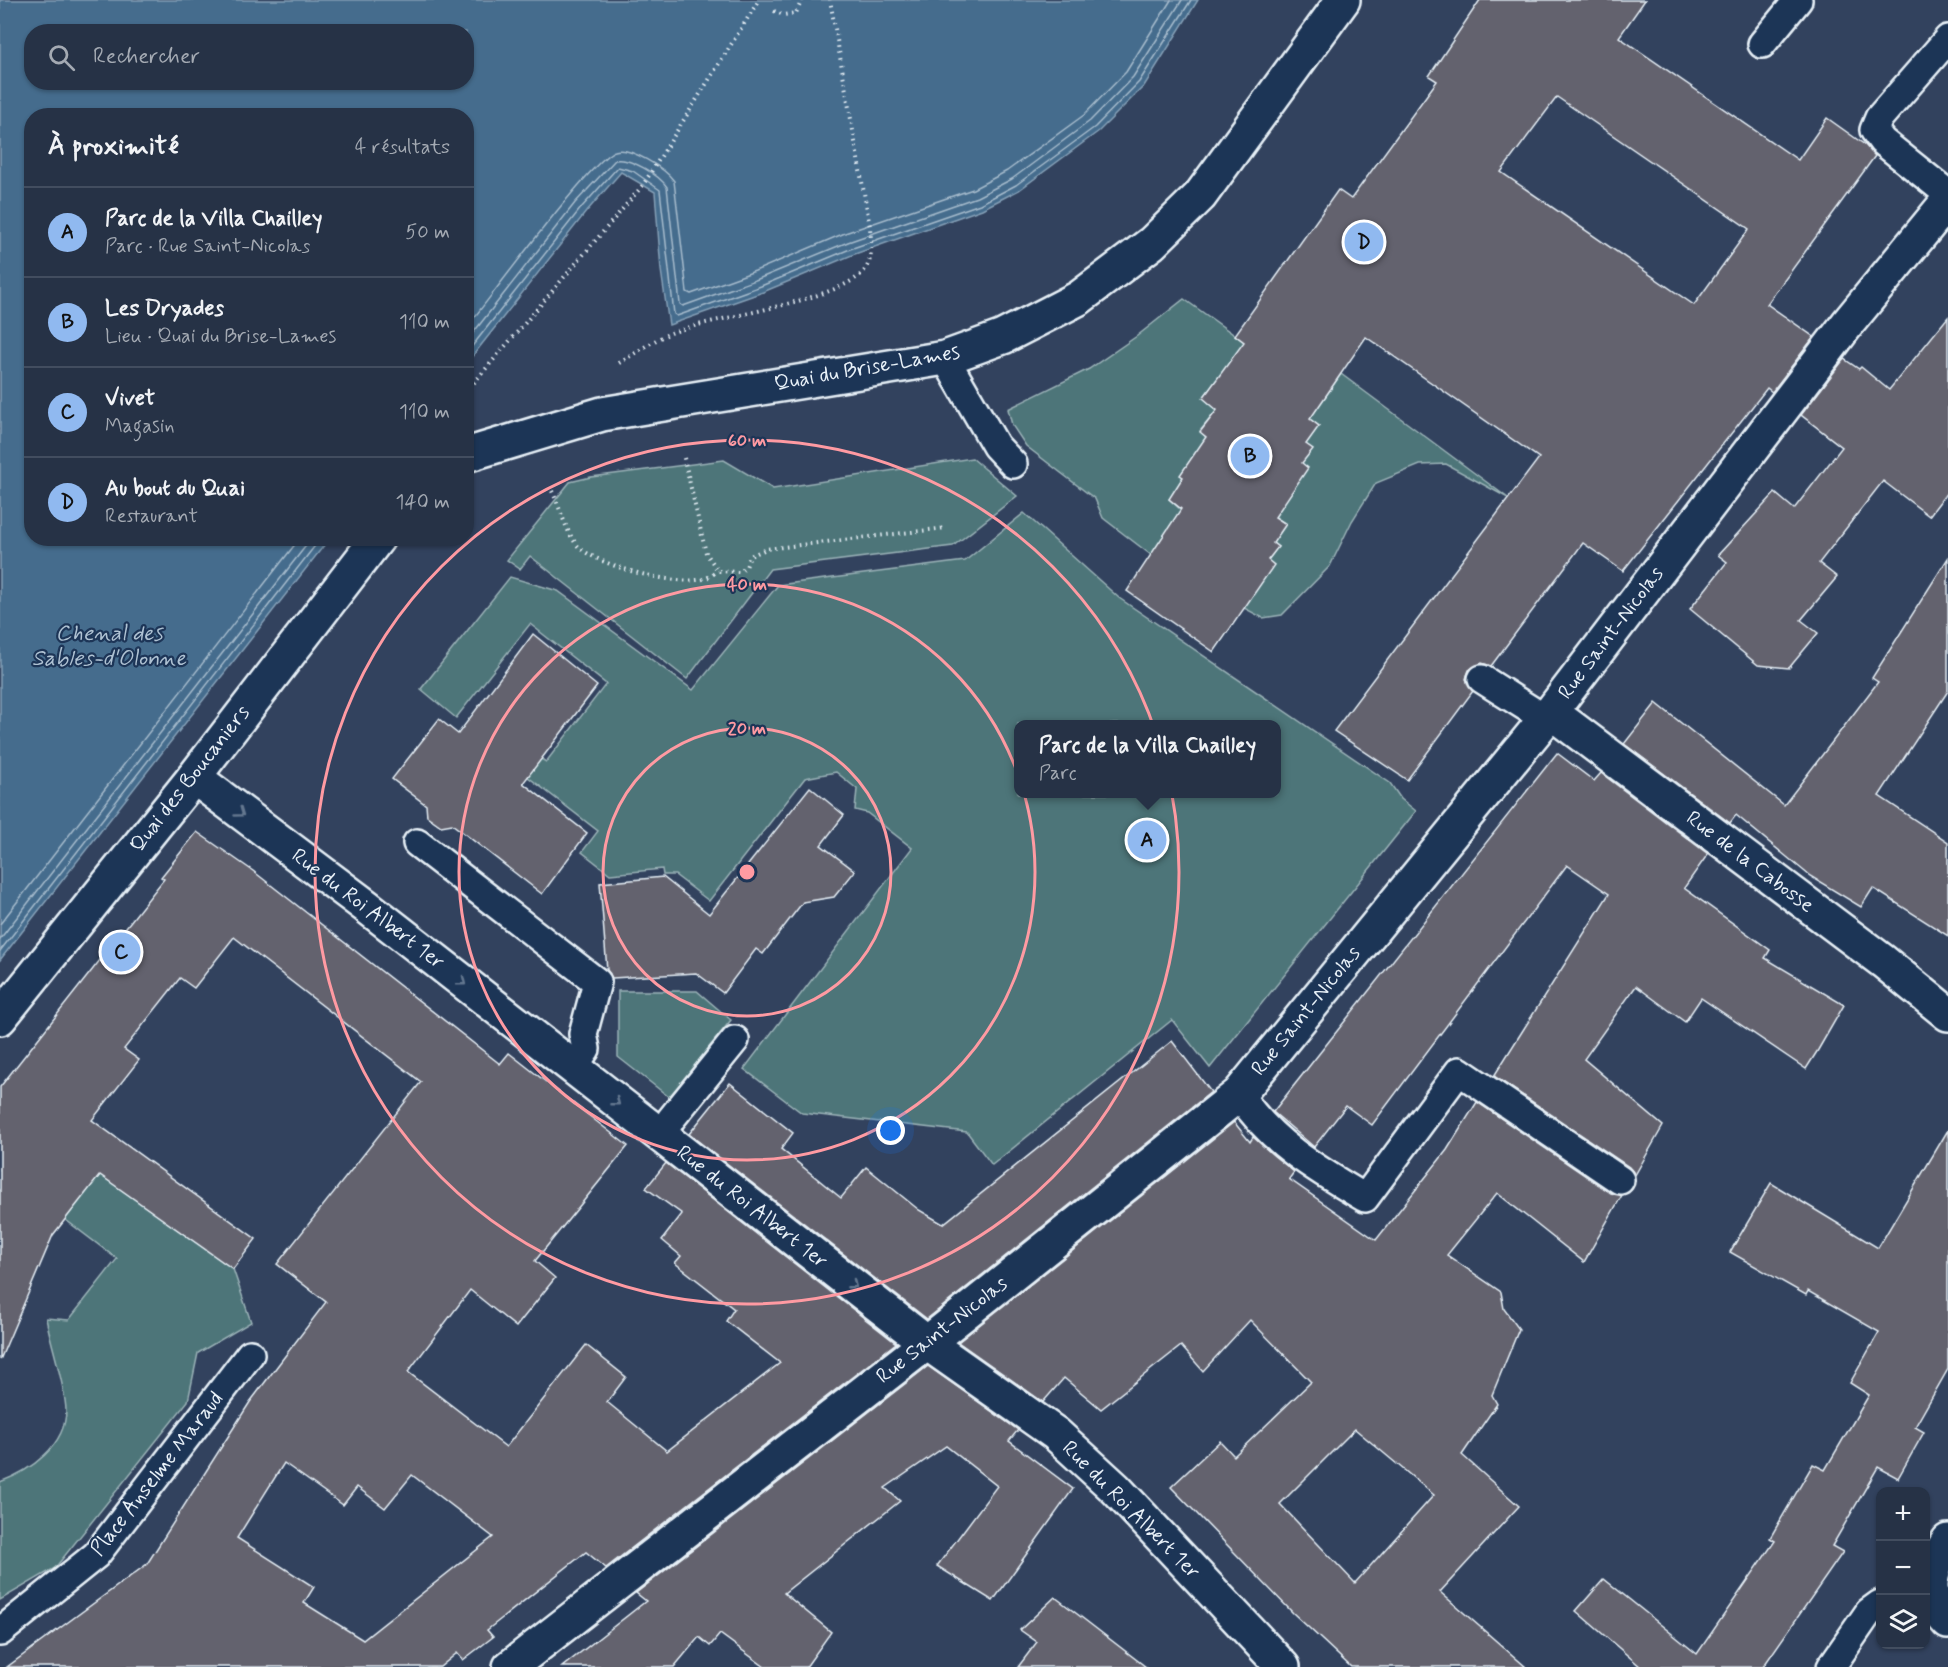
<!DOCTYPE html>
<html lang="fr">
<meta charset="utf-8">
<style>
:root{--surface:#263246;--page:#323e51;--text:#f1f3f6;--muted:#a4aab3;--line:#424d5f;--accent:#90b9f0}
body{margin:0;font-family:Mynerve,sans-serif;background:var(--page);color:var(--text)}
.controls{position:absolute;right:18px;bottom:18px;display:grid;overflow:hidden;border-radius:12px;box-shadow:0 2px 4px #0004}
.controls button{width:54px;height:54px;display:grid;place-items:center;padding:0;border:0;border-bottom:2px solid var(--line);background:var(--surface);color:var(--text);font:30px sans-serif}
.you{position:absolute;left:891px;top:1131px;width:21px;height:21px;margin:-15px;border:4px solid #fff;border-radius:50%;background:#1a73e8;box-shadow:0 0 0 9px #1a73e833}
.badge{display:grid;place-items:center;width:39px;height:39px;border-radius:50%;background:var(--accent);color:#111;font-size:20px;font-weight:700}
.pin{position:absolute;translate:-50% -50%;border:3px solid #fff;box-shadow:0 2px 6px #0006}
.popup{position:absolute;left:1014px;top:720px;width:267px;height:78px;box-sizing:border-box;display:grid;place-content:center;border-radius:12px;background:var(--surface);filter:drop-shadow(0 2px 4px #0005);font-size:20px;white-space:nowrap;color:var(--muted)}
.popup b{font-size:22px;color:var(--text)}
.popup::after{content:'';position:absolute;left:50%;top:100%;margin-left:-12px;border:12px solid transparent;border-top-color:var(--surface)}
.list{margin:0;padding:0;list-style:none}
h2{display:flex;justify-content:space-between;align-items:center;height:78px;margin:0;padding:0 24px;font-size:26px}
h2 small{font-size:20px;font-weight:400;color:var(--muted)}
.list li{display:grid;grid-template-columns:39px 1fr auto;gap:18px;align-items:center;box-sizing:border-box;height:90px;padding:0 24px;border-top:2px solid var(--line)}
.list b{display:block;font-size:22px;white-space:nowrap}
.list p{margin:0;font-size:20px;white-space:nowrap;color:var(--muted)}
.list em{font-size:20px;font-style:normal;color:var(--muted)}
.icon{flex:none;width:33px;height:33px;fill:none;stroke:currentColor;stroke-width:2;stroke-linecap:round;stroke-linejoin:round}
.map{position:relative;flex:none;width:1948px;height:1667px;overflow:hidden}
.search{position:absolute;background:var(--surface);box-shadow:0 2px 4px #0004;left:24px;top:24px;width:450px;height:66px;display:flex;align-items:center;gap:15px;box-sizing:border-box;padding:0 21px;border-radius:24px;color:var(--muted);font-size:22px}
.panel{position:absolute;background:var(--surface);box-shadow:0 2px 4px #0004;left:24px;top:108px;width:450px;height:438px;border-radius:24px}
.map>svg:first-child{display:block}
.green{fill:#4e7579;stroke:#9bb3b8;stroke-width:1.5;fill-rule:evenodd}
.water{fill:#456c8d;stroke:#86a1b8;stroke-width:1.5;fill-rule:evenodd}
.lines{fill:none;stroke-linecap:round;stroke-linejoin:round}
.shore{stroke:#a7bccd;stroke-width:1.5}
.building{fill:#64626e;stroke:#e8f1f8;stroke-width:1.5;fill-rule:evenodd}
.service-casing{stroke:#e8f1f8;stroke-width:32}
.minor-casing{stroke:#e8f1f8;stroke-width:38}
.tertiary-casing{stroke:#e8f1f8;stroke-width:38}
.path{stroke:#e8f1f8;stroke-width:4;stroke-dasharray:1.5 4.5;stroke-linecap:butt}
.service{stroke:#1d3557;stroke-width:27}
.minor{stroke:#1d3557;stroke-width:33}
.tertiary{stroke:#1d3557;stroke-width:33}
.oneway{stroke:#64778f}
.ring{fill:none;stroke:#ff9aa2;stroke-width:3}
.labels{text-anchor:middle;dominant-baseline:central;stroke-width:4.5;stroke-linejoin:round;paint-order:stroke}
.street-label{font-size:21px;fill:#e8f1f8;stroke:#1d3557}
.water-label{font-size:22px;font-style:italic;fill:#afc2d3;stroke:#1d3557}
.centre{fill:#ff9aa2;stroke:#1d3557;stroke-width:3}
.ring-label{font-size:18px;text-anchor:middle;font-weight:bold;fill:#ff9aa2;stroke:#1d3557;stroke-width:4.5;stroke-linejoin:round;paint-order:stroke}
</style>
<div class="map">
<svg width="1948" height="1667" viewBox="0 0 1948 1667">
<rect width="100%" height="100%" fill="#32425e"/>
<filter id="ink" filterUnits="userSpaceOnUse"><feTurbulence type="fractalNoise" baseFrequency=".0167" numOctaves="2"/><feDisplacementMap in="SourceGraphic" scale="12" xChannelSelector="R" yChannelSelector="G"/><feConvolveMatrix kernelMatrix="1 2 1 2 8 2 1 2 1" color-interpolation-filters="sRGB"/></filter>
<g filter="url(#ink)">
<g class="green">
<polygon points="1184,299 1247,344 1203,398 1217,410 1200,431 1206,437 1181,474 1183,477 1169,499 1181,510 1151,555 1103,518 1095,499 1026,446 1012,425 1008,409 1089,369 1137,336"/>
<polygon points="1341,374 1508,498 1446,464 1420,465 1376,483 1352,521 1330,566 1282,615 1263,618 1244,608 1268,560 1278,547 1273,543 1286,524 1275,517 1302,463 1306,444 1319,426 1310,419"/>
<polygon points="972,458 1017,496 953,546 770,569 687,679 530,556 520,569 507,560 570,482 591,477 724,460 773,489"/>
<path d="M 1024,513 L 1119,598 L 1390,783 L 1401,799 L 1416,811 L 1210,1068 L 1172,1020 L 992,1165 L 967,1132 L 802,1113 L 744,1069 L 912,848 L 867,813 L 855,810 L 857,789 L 836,772 L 805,778 L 709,901 L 675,875 L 663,875 L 662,869 L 610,874 L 582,852 L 598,831 L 523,773 L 535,755 L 546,762 L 606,684 L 530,624 L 456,718 L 421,689 L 510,577 L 558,591 L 693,690 L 778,585 L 965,561 ZM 1018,724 L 1276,724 L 1276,794 L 1018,794 Z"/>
<polygon points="618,991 697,991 731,1020 669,1097 618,1057"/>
<path d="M 10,1111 L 233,1269 L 251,1322 L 198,1353 L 188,1401 L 55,1568 L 0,1600 L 0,1482 C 30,1471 66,1446 66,1410 C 65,1385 51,1345 46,1318 L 69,1320 L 117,1259 L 0,1170 Z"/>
</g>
<path class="water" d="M 0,0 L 1198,0 L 1144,86 L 1099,131 L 1019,190 L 982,209 L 852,255 L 763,292 L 669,325 L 661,270 L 655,192 L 621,172 L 586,212 L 467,363 L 466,116 L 32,116 L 32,538 L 329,539 L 0,960 ZM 32,32 L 466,32 L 466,82 L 32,82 Z"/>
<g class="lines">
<g class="shore">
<path d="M 466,328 C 488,301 593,157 615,151 C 629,146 666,169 674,181 L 687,292 L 691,294 L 755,271 L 845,233 L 973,189 L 1007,171 L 1084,115 L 1126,72 L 1171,0"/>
<path d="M 466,342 L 575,203 L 615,160 C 630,157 659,175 667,187 L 680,304 L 683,306 L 758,279 L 848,242 L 977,197 L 1012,179 L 1090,121 L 1133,77 L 1182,0"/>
<polyline points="466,354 581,208 618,167 633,171 660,190 674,314 677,316 761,286 850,249 980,204 1016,185 1095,127 1139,82 1191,0"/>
<polyline points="0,924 300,538"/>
<polyline points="0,939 312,538"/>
<polyline points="0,951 321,538"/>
</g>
</g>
<g class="building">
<path d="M 1480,0 L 1645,0 L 1619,37 L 1798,160 L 1827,118 L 1865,145 L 1875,156 L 1767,304 L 1814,337 L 1772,392 L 1767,388 L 1623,571 L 1583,543 L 1491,666 L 1482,663 L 1469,670 L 1466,679 L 1473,691 L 1407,780 L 1334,731 L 1539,458 L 1366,337 L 1310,419 L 1319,426 L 1306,444 L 1313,449 L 1302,463 L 1308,468 L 1275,517 L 1286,524 L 1273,543 L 1278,547 L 1268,560 L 1274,565 L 1214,652 L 1127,591 L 1181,509 L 1169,499 L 1183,477 L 1180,475 L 1206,437 L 1200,432 L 1217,410 L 1203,398 L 1244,342 L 1235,335 L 1338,190 L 1351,199 L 1437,81 L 1429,76 ZM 1557,97 L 1749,229 L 1694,305 L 1501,172 Z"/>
<polygon points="1948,317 1948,491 1929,516 1883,481 1819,563 1837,577 1801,620 1818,633 1789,668 1758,665 1690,609 1727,562 1718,555 1775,493 1794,509 1842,447 1801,415 1844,359 1859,369 1861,367 1889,390"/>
<polygon points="1948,558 1948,691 1879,796 1948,842 1948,936 1873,888 1861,907 1810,876 1736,815 1730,823 1624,744 1656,703 1784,805 1878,682 1872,678"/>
<polygon points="533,634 597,686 523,783 587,833 542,894 452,824 441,826 427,816 426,805 392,779 439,719 458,734"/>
<polygon points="1557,753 1594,781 1601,773 1708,854 1684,888 1770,950 1765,958 1844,1005 1818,1050 1806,1069 1701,998 1685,1022 1636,986 1584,1059 1663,1126 1635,1175 1629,1167 1494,1076 1609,894 1567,865 1372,1125 1346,1106 1314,1147 1273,1112"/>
<polygon points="810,787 844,815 821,845 855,871 834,897 803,902 763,954 756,949 723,993 696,973 612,978 607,970 600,883 663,877 709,914"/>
<path d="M 197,832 L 253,871 L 500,1064 L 509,1053 L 628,1146 L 535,1261 L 555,1278 L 516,1327 L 470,1290 L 408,1372 L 506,1447 L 586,1345 L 626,1377 L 607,1402 L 667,1451 L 780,1363 L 726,1321 L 734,1309 L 675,1263 L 681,1256 L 662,1240 L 682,1214 L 646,1188 L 666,1163 L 896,1343 L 606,1568 L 586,1552 L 487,1630 L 493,1637 L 463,1660 L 457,1653 L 440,1667 L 7,1667 L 147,1564 L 250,1402 L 326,1302 L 277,1264 L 421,1082 L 234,937 L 194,988 L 180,978 L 124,1049 L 139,1060 L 92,1120 L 256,1239 L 233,1269 L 100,1175 L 53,1235 L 0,1360 L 0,1087 L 164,879 L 161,877 ZM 284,1463 L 343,1505 L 357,1487 L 385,1508 L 412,1475 L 493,1537 L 363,1640 L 304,1603 L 314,1587 L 237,1538 Z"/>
<polygon points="1172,1041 1211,1092 927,1319 689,1134 730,1083 793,1133 781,1149 841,1198 866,1167 919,1210 943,1224"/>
<path d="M 1477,1102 L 1611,1193 L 1622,1195 L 1584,1262 L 1497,1193 L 1447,1255 L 1501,1292 L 1504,1309 L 1519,1329 L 1492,1395 L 1497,1404 L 1462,1455 L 1519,1506 L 1440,1592 L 1526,1667 L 1351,1667 L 1293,1613 L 1171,1487 L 1220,1441 L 1234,1456 L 1311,1382 L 1250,1320 L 1203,1371 L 1181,1346 L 1101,1409 L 1064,1378 L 1043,1402 L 958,1342 L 1234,1122 L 1250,1142 L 1253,1137 L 1294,1172 L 1289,1179 L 1376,1240 L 1447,1150 ZM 1355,1429 L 1434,1495 L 1355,1583 L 1280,1504 Z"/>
<polygon points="1948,1130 1948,1369 1915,1427 1924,1432 1898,1478 1878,1467 1832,1546 1843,1552 1763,1667 1641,1667 1576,1611 1604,1579 1697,1654 1775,1541 1770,1538 1813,1464 1825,1470 1869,1395 1850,1383 1879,1332 1808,1291 1806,1295 1730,1252 1771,1183 1878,1248"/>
<polygon points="928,1366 1018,1430 1009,1441 1073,1489 993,1601 937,1566 997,1486 946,1446 885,1488 900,1501 784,1593 831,1632 806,1667 765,1667 720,1634 710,1646 699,1637 674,1667 562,1667 646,1601 636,1593"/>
<polygon points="1055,1597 1146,1667 1018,1667 1037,1642 1020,1630"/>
</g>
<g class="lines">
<defs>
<g id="service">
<polyline points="1948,39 1879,118 1874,130 1882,141 1948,194"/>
<polyline points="1762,44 1798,0"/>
<polyline points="945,358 996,446 1013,464"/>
<polyline points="1482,679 1545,719"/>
<polyline points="417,843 597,982 583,1034 586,1049 573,1068"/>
<path d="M 1239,1094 C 1270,1142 1316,1169 1365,1198 L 1459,1071 L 1620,1180"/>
<polyline points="661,1137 671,1119 735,1040"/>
<polyline points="0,1632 96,1555 250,1354"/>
<polyline points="1831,1667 1869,1612 1880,1604"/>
</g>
<g id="minor">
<polyline points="1551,712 1884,962 1948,1014"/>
<polyline points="194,777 366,906 927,1343 1056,1434 1116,1489 1283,1667"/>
<path d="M 1948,1541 C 1930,1571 1921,1594 1948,1622"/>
<polyline points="510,1667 927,1343 1239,1094 1551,712 1848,323 1948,201"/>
</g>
<g id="tertiary">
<polyline points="466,455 602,414 945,358 1003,337 1079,298 1152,243 1200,196 1343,0"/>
<polyline points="0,1018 194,777 378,538"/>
</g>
</defs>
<use href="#service" class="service-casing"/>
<use href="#minor" class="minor-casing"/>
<use href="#tertiary" class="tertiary-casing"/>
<g class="path">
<polyline points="774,11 783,15 796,13 802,0"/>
<path d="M 619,363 C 636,353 653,340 671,333 C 713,317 839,301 864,271 C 874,259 871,241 870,227 L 830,0"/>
<polyline points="466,392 643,185 759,0"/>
<polyline points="684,458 706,553 718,571 739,572 746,567 750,556 766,549 946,528"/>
<path d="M 552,491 C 561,509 565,531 578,546 C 597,566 679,588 706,578 C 710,577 714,573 718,571"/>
</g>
<use href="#service" class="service"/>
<use href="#minor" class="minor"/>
<use href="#tertiary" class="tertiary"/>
</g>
<defs><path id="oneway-chevron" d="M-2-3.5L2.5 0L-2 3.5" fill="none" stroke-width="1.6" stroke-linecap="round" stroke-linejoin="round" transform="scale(1.5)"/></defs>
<g class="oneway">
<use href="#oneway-chevron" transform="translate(240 813) rotate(36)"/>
<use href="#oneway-chevron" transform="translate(462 982) rotate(38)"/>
<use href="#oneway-chevron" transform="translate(616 1102) rotate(38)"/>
<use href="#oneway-chevron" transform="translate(853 1285) rotate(38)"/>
</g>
</g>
<g class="ring">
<circle cx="747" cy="872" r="144"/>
<circle cx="747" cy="872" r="288"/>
<circle cx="747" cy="872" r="432"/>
</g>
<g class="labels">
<g class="street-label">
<text transform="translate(867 368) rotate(-10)">Quai du Brise-Lames</text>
<text transform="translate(1611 633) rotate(-53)">Rue Saint-Nicolas</text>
<text transform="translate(190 779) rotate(-52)">Quai des Boucaniers</text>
<text transform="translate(1750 862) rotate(37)">Rue de la Cabosse</text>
<text transform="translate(368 909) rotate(37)">Rue du Roi Albert 1er</text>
<text transform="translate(1306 1011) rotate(-51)">Rue Saint-Nicolas</text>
<text transform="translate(752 1207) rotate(38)">Rue du Roi Albert 1er</text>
<text transform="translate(942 1330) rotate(-38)">Rue Saint-Nicolas</text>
<text transform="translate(157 1474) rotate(-52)">Place Anselme Maraud</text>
<text transform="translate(1131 1510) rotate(45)">Rue du Roi Albert 1er</text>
</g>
<g class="water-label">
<text x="109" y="634">Chenal des<tspan x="109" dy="25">Sables-d'Olonne</tspan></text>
</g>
</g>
<circle cx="747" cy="872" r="9" class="centre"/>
<g class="ring-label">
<text x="747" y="446">60 m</text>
<text x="747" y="590">40 m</text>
<text x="747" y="734">20 m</text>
</g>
</svg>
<div class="controls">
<button>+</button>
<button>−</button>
<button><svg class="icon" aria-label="layers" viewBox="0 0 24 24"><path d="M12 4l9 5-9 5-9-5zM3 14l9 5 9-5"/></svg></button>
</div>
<div class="you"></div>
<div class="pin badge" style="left:1147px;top:840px">A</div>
<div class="popup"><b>Parc de la Villa Chailley</b>Parc</div>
<div class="pin badge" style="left:1250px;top:456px">B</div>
<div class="pin badge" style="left:121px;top:952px">C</div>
<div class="pin badge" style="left:1364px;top:242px">D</div>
<div class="search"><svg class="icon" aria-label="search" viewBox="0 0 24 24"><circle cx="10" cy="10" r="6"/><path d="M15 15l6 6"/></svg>Rechercher</div>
<section class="panel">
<h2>À proximité<small>4 résultats</small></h2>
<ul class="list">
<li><span class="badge">A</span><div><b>Parc de la Villa Chailley</b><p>Parc · Rue Saint-Nicolas</p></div><em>50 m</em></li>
<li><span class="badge">B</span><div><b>Les Dryades</b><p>Lieu · Quai du Brise-Lames</p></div><em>110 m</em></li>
<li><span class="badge">C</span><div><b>Vivet</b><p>Magasin</p></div><em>110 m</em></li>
<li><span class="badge">D</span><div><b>Au bout du Quai</b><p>Restaurant</p></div><em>140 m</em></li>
</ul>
</section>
</div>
